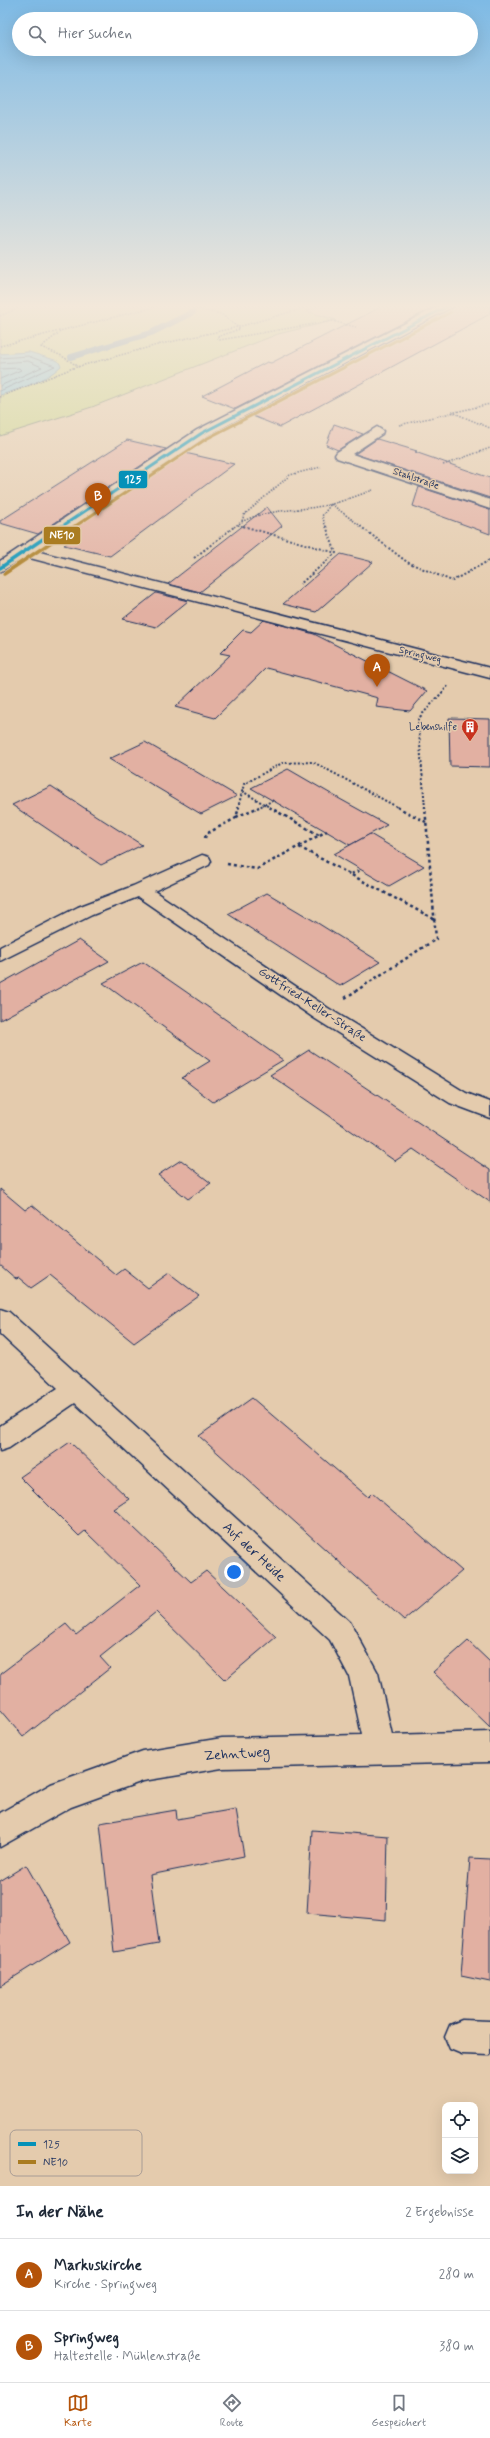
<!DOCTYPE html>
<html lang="de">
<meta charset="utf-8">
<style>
:root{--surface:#fff;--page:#f2f2f3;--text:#1f2937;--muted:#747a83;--line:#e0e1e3;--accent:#b45309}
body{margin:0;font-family:Mynerve,sans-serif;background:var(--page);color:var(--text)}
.controls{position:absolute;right:12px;bottom:12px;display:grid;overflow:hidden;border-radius:8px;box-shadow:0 4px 16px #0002}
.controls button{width:36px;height:36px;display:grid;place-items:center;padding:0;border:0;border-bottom:1px solid var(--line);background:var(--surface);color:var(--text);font:20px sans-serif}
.you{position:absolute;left:234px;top:1572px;width:14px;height:14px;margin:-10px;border:3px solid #fff;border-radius:50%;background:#1a73e8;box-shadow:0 0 0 6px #1a73e833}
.badge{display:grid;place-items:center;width:26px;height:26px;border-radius:50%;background:var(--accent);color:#fff;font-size:13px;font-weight:700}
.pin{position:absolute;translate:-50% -33px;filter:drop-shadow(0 1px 2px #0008)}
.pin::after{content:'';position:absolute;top:21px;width:14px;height:12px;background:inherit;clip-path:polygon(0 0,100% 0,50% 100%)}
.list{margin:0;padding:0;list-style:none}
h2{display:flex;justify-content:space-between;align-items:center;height:52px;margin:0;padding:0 16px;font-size:17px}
h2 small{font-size:13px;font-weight:400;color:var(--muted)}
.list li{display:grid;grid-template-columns:26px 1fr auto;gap:12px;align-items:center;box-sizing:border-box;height:72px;padding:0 16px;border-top:1px solid var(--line)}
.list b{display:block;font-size:15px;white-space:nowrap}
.list p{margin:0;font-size:13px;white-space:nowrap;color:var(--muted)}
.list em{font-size:13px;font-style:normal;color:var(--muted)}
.icon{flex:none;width:22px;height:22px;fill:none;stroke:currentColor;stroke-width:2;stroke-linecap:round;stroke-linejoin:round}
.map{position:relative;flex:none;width:490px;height:2186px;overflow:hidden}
.search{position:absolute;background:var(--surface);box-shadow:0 4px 16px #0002;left:12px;right:12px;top:12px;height:44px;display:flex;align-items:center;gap:10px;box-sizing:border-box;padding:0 14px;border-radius:22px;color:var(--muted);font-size:15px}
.sheet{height:196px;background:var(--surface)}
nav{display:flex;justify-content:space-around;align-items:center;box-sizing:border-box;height:56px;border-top:1px solid var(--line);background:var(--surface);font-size:11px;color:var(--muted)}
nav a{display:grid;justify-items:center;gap:2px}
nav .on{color:var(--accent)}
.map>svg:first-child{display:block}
.green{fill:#c8d386;stroke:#728172}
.water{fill:#7fc4e0;stroke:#5788ac}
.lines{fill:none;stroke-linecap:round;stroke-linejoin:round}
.shore{stroke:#436b92;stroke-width:1}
.stream{stroke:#5788ac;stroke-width:6}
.building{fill:#e2b0a2;stroke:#1b2f5e}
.minor-casing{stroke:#1b2f5e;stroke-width:3}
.path-far2{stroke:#1b2f5e;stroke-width:1.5;stroke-dasharray:1.5 1.5;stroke-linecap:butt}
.path-far1{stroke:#1b2f5e;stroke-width:2;stroke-dasharray:2 2;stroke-linecap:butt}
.path{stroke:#1b2f5e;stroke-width:2.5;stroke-dasharray:3 3;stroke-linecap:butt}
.minor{fill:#e4cbad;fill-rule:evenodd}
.bus-1-far1-casing{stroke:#e4cbad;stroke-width:4.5}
.bus-1-casing{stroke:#e4cbad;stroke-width:5.5}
.bus-2-far1-casing{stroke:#e4cbad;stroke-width:4.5}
.bus-2-casing{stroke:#e4cbad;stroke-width:5.5}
.bus-1-far1{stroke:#0591b8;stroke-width:3}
.bus-1{stroke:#0591b8;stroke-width:3.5}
.bus-2-far1{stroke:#aa7c21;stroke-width:3}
.bus-2{stroke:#aa7c21;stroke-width:3.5}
.labels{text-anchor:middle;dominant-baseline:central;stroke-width:3;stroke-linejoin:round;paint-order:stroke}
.far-street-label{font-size:10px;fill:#1b2f5e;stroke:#e4cbad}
.far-poi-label{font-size:10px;fill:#1b2f5e;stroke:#e4cbad;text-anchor:end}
.street-label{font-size:12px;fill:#1b2f5e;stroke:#e4cbad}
.near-street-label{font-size:14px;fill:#1b2f5e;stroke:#e4cbad}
.key{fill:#e4cbad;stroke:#a89c95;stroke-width:1}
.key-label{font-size:11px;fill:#1b2f5e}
.line-badge{stroke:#e4cbad;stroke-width:1.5}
.badge-label{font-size:11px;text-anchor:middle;font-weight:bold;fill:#fff}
</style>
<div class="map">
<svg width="490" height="2186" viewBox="0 0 490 2186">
<rect width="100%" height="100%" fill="#e4cbad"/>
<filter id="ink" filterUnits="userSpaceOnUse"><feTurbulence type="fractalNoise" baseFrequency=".025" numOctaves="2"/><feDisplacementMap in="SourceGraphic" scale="8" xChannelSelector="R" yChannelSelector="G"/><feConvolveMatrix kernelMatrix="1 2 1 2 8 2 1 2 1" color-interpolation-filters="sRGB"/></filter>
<g filter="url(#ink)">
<polygon class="green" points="0,306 319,306 306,311 336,320 278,334 92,407 0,436 0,395 41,379 29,352 0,354"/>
<path class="water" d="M 29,352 L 58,361 L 61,366 C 46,381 20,389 0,395 L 0,354 Z"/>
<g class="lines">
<g class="shore">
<polyline points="0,358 28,356 55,366 0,391"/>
<polyline points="0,363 28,361 42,367 0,386"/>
<polyline points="0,369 19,368 21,370 0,379"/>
</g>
<polyline class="stream" points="71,357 151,333 193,312"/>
</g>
<g class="building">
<polygon points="383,306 436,306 235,409 202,396 267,362 271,363"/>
<polygon points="455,306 490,306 490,314 280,427 250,415"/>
<polygon points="334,424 363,434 338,450 326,445"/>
<polygon points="377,439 417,451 415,452 490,478 490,498 355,454"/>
<polygon points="127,440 166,449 38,534 0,523 0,521"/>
<polygon points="185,453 234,464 110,556 64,545 68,542 57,539"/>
<polygon points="419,487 490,510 490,534 413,506"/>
<polygon points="267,507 282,526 200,592 168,584"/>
<polygon points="341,554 373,562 316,612 283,604"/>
<polygon points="156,593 188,601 156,627 123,619"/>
<polygon points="264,620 314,634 427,691 410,711 376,707 378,698 266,668 215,718 175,707 230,655 220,653 243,630 251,632"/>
<polygon points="449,718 490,719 490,767 450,766"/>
<polygon points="145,742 190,768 237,796 201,814 109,759"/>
<polygon points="288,769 338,798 387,825 350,845 251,788"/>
<polygon points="51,786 95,815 142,845 101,865 12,805"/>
<polygon points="370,834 424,866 389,886 334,854"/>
<polygon points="267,893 316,922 380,962 340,986 228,914"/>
<polygon points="79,940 109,961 0,1020 0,984"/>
<polygon points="143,962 195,998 283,1060 213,1102 182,1078 210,1061 103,983"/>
<polygon points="309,1050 490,1170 490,1202 413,1149 395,1161 270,1075"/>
<polygon points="181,1160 211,1183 188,1199 158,1175"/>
<polygon points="0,1189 25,1210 32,1205 116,1275 124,1269 148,1288 169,1273 199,1296 134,1343 50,1275 31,1288 19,1278 16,1279 0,1265"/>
<polygon points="252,1398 368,1497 372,1493 462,1571 404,1620 199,1436"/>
<polygon points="70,1442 129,1499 114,1509 191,1582 206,1571 276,1637 225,1680 156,1612 100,1657 110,1668 23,1737 0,1710 0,1674 66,1624 76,1635 140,1585 85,1531 79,1536 20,1477"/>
<polygon points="468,1641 490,1662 490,1727 433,1672"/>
<polygon points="236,1809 244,1856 150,1875 159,1944 114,1952 100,1823 176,1810 177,1819"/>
<polygon points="312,1830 388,1836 386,1920 307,1913"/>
<polygon points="470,1858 490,1859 490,1982 461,1976"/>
<polygon points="26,1865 70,1942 0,1986 0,1881"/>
</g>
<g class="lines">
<defs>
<g id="minor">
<polygon points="439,306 454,306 207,436 36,551 490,668 490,678 26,557 0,572 0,561 197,430"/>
<polygon points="377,427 383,431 382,434 352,454 490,500 490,509 337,458 335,455 337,452"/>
<polygon points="202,855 209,857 211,861 209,865 154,891 328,1008 466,1093 490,1102 490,1118 450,1103 314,1018 138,897 92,915 0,961 0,947 78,907 133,886"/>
<polygon points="0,1309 9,1312 350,1622 378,1673 392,1735 490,1732 490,1762 222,1768 143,1781 71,1807 0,1847 0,1813 51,1784 143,1751 222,1738 362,1735 349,1676 330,1640 75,1403 9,1448 0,1451 0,1426 58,1388 0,1334"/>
<polygon points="462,2020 490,2021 490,2055 462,2054 450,2049 445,2037 450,2025"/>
</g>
</defs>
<use href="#minor" class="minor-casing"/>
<g class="path-far2">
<polyline points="184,306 221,314 240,329 217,337 220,340 332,321 356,327"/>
<polyline points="0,316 23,306"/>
<polyline points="60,332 41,347 62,356 79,367"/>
<polyline points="0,346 158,306"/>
<polyline points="0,397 73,368 161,344 238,327 311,306"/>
<polyline points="452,412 490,428"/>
<polyline points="399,425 490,404"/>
<polyline points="443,465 490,448"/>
<polyline points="242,521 244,515 290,475 321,467"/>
<polyline points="238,525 246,527"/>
<path d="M 234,527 C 260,507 301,512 332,504 C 346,500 359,495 373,490"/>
<polyline points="326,527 322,516 331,504 362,527"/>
</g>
<g class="path-far1">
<polyline points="243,526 336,553 300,584"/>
<polyline points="326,526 336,553"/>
<polyline points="360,526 407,562 452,581 490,560"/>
<polyline points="194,558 235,526"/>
<polyline points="242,791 271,808"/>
<polyline points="238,808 244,784 282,763 313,762 399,808"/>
<polyline points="257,808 274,800"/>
<polyline points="425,808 418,719 448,686"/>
</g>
<g class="path">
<polyline points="269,807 319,835"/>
<polyline points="397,807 426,822"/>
<polyline points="236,817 259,807"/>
<polyline points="205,838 206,834 236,818 239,807"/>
<polyline points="299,847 434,919"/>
<polyline points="227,864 257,869 327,831"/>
<polyline points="351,874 361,870"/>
<polyline points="345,998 436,939 425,807"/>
</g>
<use href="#minor" class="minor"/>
<defs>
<polyline id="bus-1-far1" points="61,527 202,433 448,306"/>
<polyline id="bus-1" points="0,568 62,526"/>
<polyline id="bus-2-far1" points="74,527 206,439 451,312"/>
<polyline id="bus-2" points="4,574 75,526"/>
</defs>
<use href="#bus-1-far1" class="bus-1-far1-casing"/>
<use href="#bus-1" class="bus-1-casing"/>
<use href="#bus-2-far1" class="bus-2-far1-casing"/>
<use href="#bus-2" class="bus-2-casing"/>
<use href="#bus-1-far1" class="bus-1-far1"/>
<use href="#bus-1" class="bus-1"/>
<use href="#bus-2-far1" class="bus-2-far1"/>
<use href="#bus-2" class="bus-2"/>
</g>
</g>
<linearGradient id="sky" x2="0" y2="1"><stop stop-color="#7ebae5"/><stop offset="0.5" stop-color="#f3e8da"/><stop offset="1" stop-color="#f3e8da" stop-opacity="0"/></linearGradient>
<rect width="490" height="612" fill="url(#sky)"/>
<defs>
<symbol id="building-pin" viewBox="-11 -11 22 30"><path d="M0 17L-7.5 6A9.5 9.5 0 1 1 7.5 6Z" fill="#c8321e" stroke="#e4cbad"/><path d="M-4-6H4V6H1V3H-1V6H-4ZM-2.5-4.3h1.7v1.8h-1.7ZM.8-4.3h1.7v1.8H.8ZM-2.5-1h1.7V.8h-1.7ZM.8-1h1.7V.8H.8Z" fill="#fff"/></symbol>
</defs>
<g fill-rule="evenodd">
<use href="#building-pin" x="460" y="717" width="20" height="27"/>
</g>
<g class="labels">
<g class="far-street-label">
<text transform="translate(416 479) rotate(19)">Stahlstraße</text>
<text transform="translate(420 655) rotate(14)">Springweg</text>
</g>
<g class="far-poi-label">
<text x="457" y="727">Lebenshilfe</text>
</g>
<g class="street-label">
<text transform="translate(312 1005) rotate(33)">Gottfried-Keller-Straße</text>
</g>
<g class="near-street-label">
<text transform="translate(254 1552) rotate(43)">Auf der Heide</text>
<text transform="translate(237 1754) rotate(-4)">Zehntweg</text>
</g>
</g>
<rect x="10" y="2130" width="132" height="46" rx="6" class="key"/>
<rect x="18" y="2142" width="18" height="4" fill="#0591b8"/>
<rect x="18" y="2160" width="18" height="4" fill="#aa7c21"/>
<g class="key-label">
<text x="43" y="2148">125</text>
<text x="43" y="2166">NE10</text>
</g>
<g class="line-badge">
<rect x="118" y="470" width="30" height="19" rx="4" fill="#0591b8"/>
<rect x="43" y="526" width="38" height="19" rx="4" fill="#aa7c21"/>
</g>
<g class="badge-label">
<text x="133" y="483">125</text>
<text x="62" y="539">NE10</text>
</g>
</svg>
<div class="controls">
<button><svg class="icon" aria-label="locate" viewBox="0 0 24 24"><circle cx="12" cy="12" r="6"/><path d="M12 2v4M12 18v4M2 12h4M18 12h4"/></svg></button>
<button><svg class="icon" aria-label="layers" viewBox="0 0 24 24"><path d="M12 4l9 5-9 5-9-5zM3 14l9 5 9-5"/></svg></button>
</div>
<div class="you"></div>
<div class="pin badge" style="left:377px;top:687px">A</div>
<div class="pin badge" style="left:98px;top:516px">B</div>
<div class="search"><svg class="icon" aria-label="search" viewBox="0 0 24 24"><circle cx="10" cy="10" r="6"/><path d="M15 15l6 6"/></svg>Hier suchen</div>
</div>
<section class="sheet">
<h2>In der Nähe<small>2 Ergebnisse</small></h2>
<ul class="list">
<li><span class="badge">A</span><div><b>Markuskirche</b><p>Kirche · Springweg</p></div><em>280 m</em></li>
<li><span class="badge">B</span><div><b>Springweg</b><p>Haltestelle · Mühlenstraße</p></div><em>380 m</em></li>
</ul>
</section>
<nav>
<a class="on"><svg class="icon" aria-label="map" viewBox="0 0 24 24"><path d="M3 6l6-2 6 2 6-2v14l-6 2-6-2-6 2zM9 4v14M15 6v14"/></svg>Karte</a>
<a><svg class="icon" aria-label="directions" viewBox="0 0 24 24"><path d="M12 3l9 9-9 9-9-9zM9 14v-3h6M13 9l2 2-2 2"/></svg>Route</a>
<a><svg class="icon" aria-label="saved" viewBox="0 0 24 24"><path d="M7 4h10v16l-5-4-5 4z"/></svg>Gespeichert</a>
</nav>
